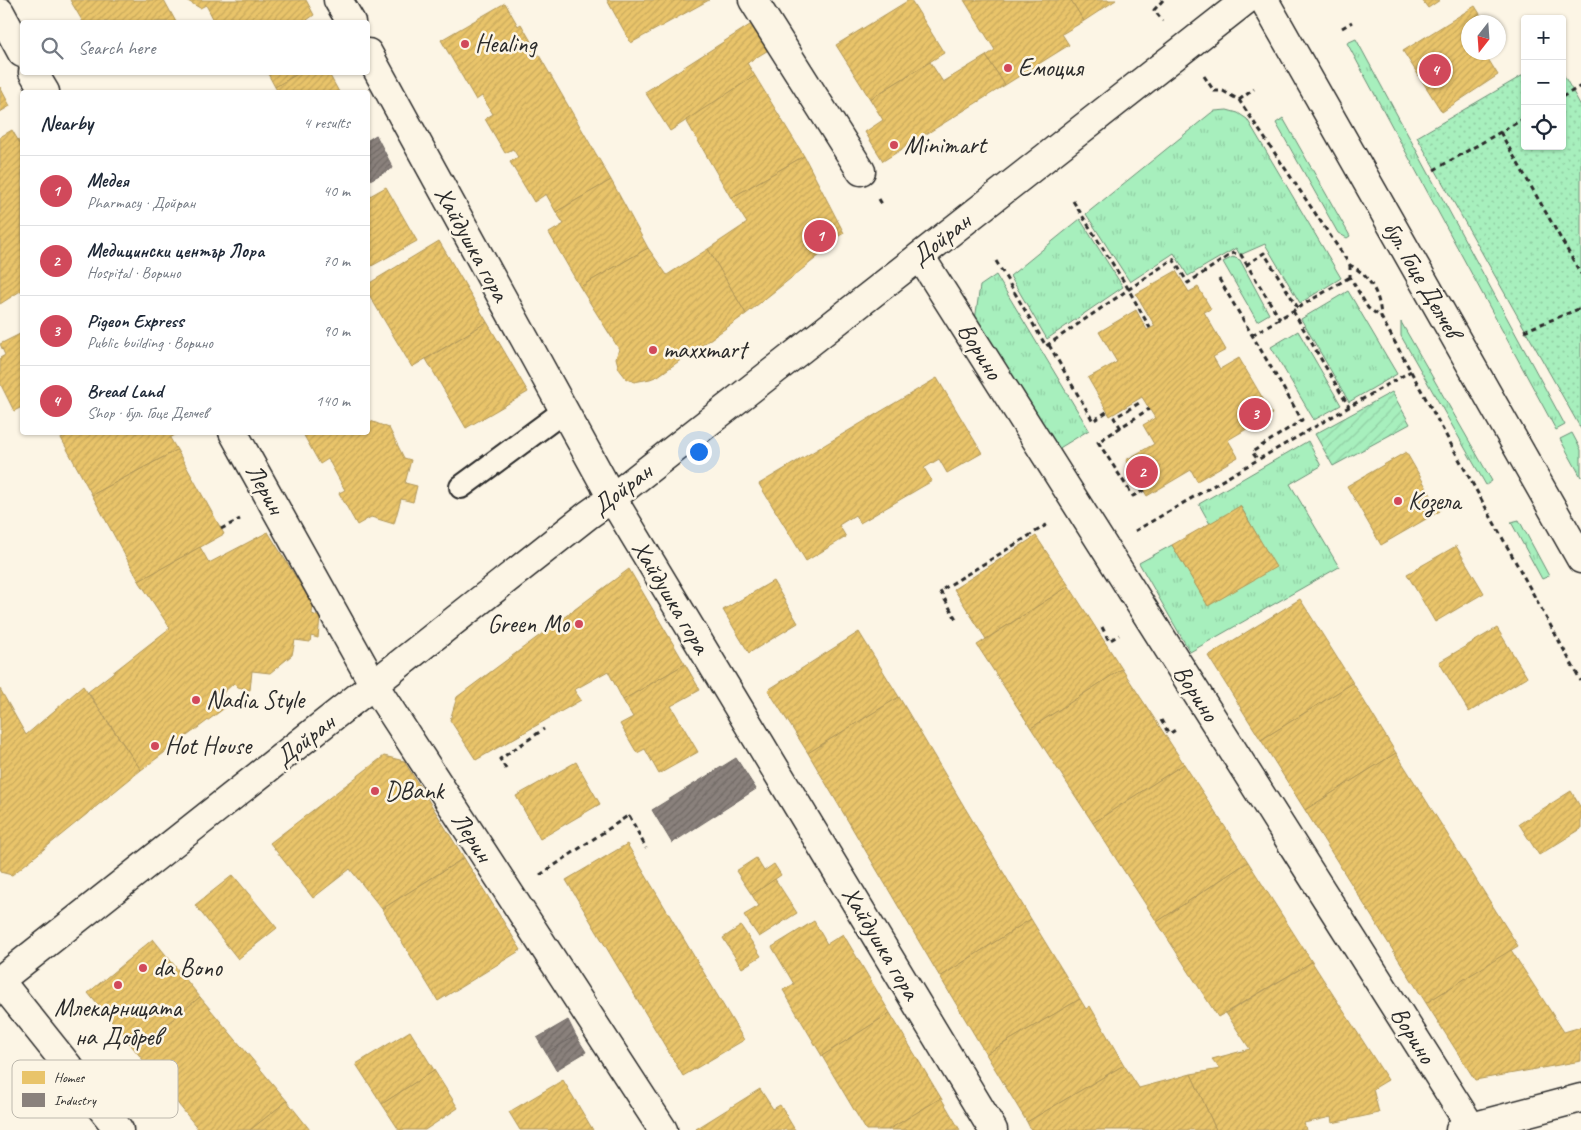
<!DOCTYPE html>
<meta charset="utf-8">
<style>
:root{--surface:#fff;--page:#f2f2f3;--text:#1f2937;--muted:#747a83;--line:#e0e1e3;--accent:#d1495b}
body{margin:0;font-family:Caveat,sans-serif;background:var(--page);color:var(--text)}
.controls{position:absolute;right:15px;top:15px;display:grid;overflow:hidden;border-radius:5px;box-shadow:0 1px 4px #0004}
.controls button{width:45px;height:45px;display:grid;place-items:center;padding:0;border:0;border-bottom:1px solid var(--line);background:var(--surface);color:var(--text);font:25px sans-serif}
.compass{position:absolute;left:1461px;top:15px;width:45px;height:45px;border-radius:50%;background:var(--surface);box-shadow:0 1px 4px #0004;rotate:197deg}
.you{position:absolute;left:698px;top:451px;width:18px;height:18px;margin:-12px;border:4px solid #fff;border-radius:50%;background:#1a73e8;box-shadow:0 0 0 8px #1a73e833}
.badge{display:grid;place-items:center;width:32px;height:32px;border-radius:50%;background:var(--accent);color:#fff;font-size:16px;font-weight:700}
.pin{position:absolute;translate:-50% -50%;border:2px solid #fff;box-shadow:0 1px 5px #0006}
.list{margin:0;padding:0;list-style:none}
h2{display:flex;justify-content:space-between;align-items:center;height:65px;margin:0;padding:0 20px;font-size:21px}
h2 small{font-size:16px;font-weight:400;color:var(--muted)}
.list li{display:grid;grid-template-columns:32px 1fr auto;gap:15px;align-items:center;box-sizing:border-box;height:70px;padding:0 20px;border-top:1px solid var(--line)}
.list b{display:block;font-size:19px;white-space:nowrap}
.list p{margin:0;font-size:16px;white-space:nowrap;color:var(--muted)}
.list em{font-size:16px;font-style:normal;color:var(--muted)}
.icon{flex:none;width:28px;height:28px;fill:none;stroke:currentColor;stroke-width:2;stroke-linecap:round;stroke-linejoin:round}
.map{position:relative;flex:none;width:1581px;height:1130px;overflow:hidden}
.search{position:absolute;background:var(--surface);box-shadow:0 1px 4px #0004;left:20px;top:20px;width:350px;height:55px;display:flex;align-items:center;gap:12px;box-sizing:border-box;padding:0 18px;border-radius:5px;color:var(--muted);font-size:19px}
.panel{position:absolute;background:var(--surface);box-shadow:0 1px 4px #0004;left:20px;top:90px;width:350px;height:345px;border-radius:5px}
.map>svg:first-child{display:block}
.grass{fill:url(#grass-tufts);stroke:#698d74}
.park{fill:url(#park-dots);stroke:#698d74}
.garden{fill:url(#garden-furrows);stroke:#698d74}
.homes{fill:url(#homes-hatch);stroke:#b09657}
.industry{fill:url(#industry-hatch);stroke:#6e6764}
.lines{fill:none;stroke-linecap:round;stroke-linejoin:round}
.service-casing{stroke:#2b2b2b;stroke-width:26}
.minor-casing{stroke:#2b2b2b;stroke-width:31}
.tertiary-casing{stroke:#2b2b2b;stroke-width:31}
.path{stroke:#2b2b2b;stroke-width:3;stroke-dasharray:5 4;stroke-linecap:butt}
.service{stroke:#fcf5e5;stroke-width:22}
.minor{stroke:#fcf5e5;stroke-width:28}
.tertiary{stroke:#fcf5e5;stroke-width:28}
.poi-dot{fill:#d1495b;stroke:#fcf5e5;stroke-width:2}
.labels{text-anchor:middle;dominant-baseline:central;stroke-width:5;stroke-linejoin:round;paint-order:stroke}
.poi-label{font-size:25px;fill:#2b2b2b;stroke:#fcf5e5;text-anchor:start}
.street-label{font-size:25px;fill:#2b2b2b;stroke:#fcf5e5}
.key{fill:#fcf5e5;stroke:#bdb8ad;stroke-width:1}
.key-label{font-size:14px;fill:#2b2b2b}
</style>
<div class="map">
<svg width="1581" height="1130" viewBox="0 0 1581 1130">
<defs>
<pattern id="grass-tufts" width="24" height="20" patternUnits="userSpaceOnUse" patternTransform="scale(1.25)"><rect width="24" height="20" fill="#a7efbd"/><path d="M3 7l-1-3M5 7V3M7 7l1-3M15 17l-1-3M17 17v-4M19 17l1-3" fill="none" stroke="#90cda3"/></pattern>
<pattern id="park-dots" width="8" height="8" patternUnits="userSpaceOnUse" patternTransform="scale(1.25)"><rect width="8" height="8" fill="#a7efbd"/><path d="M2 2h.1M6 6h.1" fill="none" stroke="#90cda3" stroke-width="1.8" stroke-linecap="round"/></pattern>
<pattern id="garden-furrows" width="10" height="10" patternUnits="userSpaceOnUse" patternTransform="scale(1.25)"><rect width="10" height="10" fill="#a7efbd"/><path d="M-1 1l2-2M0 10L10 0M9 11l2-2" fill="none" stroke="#90cda3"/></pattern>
<pattern id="homes-hatch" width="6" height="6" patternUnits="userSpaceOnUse" patternTransform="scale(1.25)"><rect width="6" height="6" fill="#e9c46a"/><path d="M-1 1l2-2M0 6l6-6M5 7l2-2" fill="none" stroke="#c8a95c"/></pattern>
<pattern id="industry-hatch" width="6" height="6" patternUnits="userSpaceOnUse" patternTransform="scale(1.25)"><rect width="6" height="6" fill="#8a817c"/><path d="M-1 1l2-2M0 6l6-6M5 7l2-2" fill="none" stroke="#716a66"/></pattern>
</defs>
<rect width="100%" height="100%" fill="#fcf5e5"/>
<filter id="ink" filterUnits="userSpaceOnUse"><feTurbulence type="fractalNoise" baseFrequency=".02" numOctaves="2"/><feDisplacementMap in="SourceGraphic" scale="10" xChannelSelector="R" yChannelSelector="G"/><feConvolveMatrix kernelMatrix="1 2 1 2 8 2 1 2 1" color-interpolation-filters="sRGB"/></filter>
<g filter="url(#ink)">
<g class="grass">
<polygon points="1356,39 1565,425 1556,430 1347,43"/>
<polygon points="1227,110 1238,113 1247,119 1341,278 1300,303 1265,244 1240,255 1236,248 1188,276 1174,253 1130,282 1086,214 1211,113 1215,111"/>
<polygon points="1283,118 1350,236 1347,238 1338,233 1276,123"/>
<polygon points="1080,219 1123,287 1047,339 1010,276"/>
<polygon points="1233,257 1240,260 1269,314 1257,321 1223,262"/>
<polygon points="996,275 1089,430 1058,449 975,320 980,286"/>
<polygon points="1348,291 1397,374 1349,402 1301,319"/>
<polygon points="1401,322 1492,481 1486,485 1401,336"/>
<polygon points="1298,331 1341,405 1314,420 1271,347"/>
<polygon points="1572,433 1581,450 1581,477 1560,439"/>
<polygon points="1308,441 1321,466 1290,484 1339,567 1190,652 1139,563 1172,545 1208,605 1275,567 1241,507 1210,524 1199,504"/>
<polygon points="1519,520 1549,576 1542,579 1511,522"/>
</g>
<polygon class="park" points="1562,72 1581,106 1581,429 1417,137 1525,74 1525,146 1562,146"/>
<polygon class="garden" points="1392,392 1410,424 1333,466 1315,434"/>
<g class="homes">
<polygon points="70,0 164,0 176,22 83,22"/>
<polygon points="186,0 306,0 314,15 307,20 308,22 215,22 206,5 200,8"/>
<polygon points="607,0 709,0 631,43"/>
<polygon points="909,0 911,0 944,53 870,99 836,45"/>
<polygon points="964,0 1071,0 1084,21 1062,34 1069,45 1005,85 986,56 995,50"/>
<polygon points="1071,0 1116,0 1084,21"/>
<polygon points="1422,0 1440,0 1428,8"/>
<polygon points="505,3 518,26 521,24 611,180 556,212 546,194 534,202 510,162 518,157 513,149 505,153 485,119 493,114 482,96 476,100 441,40"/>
<polygon points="1475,6 1485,22 1468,22 1468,52 1488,52 1485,54 1498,75 1442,112 1403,51"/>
<polygon points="753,23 770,49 747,63 755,76 670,131 645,92"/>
<polygon points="986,56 1005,85 883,161 865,132 883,120 870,99 930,62 943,82"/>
<polygon points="267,72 301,72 275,87"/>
<polygon points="301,72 328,72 339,92 278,92 275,87"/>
<polygon points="755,76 804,156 731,198 686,120"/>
<polygon points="0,87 10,106 0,112"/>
<polygon points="12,130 22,147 22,290 0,304 0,137"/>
<polygon points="804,156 844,233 822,246 825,251 746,314 708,249 747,223 731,198"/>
<polygon points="611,180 648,248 580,287 549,233 564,224 556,212"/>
<polygon points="386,187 417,241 368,268 368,197"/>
<polygon points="439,241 487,322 412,367 368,293 368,284"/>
<polygon points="648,248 667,275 708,249 746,314 658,376 650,379 634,382 626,378 619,369 616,358 619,349 580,287"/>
<polygon points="1176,271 1189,292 1198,287 1211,309 1204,312 1226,350 1213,357 1220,369 1239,358 1272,414 1228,440 1238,457 1197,481 1191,470 1147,496 1126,460 1154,444 1143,425 1155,418 1142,397 1110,416 1088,378 1117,362 1099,332 1136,310 1147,330 1155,326 1136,294"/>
<polygon points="487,322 528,392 466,428 426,359"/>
<polygon points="22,333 22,407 14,411 0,383 0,358 5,355 0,344"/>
<polygon points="937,378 982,453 947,473 939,459 924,468 932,481 860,523 855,515 839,525 846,537 806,561 759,484"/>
<polygon points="368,420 389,428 404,458 411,460 405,483 417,486 413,502 401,499 394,524 371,517 357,525 339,493 345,490 328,459 320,464 302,432 368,432"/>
<polygon points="71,432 180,432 170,438 177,450 92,495 61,438"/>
<polygon points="177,450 224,534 139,581 92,495"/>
<polygon points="1406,452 1440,511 1381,545 1347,486"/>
<polygon points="1240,506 1276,567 1208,606 1172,545"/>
<polygon points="268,532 313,605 312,614 320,617 318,638 311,636 310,642 295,640 292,655 270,673 252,671 250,690 238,687 234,683 222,694 230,704 141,770 88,692 170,628 139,581 200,547 209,563"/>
<polygon points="1036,536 1069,586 986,639 954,589"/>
<polygon points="1456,546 1484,593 1435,622 1407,574"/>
<polygon points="629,569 685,664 623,700 608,671 574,690 581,700 476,760 450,720 457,697"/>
<polygon points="773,581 798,623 749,653 723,610"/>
<polygon points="1069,586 1122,669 1031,728 977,645"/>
<polygon points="1300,599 1353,683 1261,740 1208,656"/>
<polygon points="1497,628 1527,677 1469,712 1439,662"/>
<polygon points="859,632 899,697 808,753 768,690"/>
<polygon points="685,664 700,690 671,706 698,752 659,774 645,749 637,753 620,724 633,717 623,700"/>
<polygon points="1122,669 1184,764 1093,823 1031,728"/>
<polygon points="1353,683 1396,753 1305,810 1261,740"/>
<polygon points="83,686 141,770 12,875 0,872 0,689 26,735"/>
<polygon points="899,697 1031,919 940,977 808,753"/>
<polygon points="1396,753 1518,946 1426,1003 1305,810"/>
<polygon points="384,756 404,761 464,858 382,909 350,869 313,898 270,843"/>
<polygon points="576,762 600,804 540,839 516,796"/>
<polygon points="1184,764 1248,862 1157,922 1093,823"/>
<polygon points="1571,791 1581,808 1581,829 1539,855 1519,824"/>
<polygon points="627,844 744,1040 683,1076 566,880"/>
<polygon points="464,858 521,950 438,1001 382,909"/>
<polygon points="756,858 764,871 774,864 781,875 752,895 736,871"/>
<polygon points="1248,862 1312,962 1218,1017 1157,922"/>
<polygon points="233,875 277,928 238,959 195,905"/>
<polygon points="775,879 797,913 759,937 744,915 759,906 752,895"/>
<polygon points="1031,919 1080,999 986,1054 940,977"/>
<polygon points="814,921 827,944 843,934 890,1013 822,1056 783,990 794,984 772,947"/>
<polygon points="741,926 761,956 742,968 723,938"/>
<polygon points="153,939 200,997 135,1050 88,993"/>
<polygon points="1511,950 1564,1032 1581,1027 1581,1061 1475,1080 1426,1003"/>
<polygon points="1312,962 1388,1080 1373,1089 1379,1113 1332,1123 1331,1117 1304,1123 1306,1130 1216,1130 1191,1074 1220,1069 1212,1059 1250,1049 1226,1013"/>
<polygon points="200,997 287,1101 250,1130 199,1130 135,1050"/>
<polygon points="1080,999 1086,1009 1090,1006 1124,1065 1027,1122 986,1054"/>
<polygon points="890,1013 941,1098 888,1130 866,1130 822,1056"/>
<polygon points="410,1031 434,1070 382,1104 356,1064"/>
<polygon points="1124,1065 1139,1088 1191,1074 1216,1130 1031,1130 1027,1122"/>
<polygon points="434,1070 458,1108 425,1130 399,1130 382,1104"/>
<polygon points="563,1080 593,1130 520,1130 509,1112"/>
<polygon points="760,1089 773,1109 780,1105 795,1130 697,1130 696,1129"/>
<polygon points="941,1098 960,1130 888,1130"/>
<polygon points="287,1101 310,1130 250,1130"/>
</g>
<g class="industry">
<polygon points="376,135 393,168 368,181 368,140"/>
<polygon points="736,758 756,789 672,843 652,810"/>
<polygon points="568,1020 576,1036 546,1053 537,1038"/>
<polygon points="576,1036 586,1052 556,1070 546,1053"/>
</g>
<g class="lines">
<defs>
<polyline id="service" points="461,487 564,411"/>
<g id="minor">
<polyline points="338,0 351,22"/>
<polyline points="753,0 861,171"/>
<polyline points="0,12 22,53"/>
<polyline points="368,53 612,498 993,1130"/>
<polyline points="33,72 45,92"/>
<polyline points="920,256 1473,1130"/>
<polyline points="233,432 374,685 663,1130"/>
<polyline points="0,981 119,1130"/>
<polyline points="1460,1130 1581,1098"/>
</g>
<g id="tertiary">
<polyline points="1264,0 1581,559"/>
<polyline points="0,980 588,515 612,498 1246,0"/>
</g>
</defs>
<use href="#service" class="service-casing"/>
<use href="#minor" class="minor-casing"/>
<use href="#tertiary" class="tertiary-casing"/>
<g class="path">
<polyline points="1163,0 1154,10 1163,21"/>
<polyline points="1342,28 1352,22"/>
<path d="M 1204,76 L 1214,91 L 1223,91 L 1239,100 L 1350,265 C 1370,275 1380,295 1381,317"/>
<polyline points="1562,97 1581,86"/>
<polyline points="1239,100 1254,89"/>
<polyline points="1500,132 1581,274"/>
<polyline points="1434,170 1525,118"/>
<polyline points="879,199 883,206"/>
<polyline points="1073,201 1126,285 1150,328"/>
<polyline points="996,261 1046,346 1173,259 1188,283 1233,253 1241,255 1280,319"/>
<polyline points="1246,265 1264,253 1298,308"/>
<polyline points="1350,265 1350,277 1368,308 1381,317 1581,681"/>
<polyline points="1219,279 1302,420 1252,452 1258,460"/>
<polyline points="1293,311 1349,407"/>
<polyline points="1524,331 1581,308"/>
<polyline points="1252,335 1350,277"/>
<polyline points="1049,345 1093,421 1108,411"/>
<polyline points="1121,428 1114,418 1141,402"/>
<polyline points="1144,490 1133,496 1098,442 1149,409"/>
<polyline points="221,529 240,519"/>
<polyline points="1135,531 1411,371"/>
<polyline points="956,619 940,591 1048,524"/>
<polyline points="1102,627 1109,641 1119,635"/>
<polyline points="1161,720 1169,734 1177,729"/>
<polyline points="506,769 500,759 544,729"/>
<polyline points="540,875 629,815 646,848"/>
</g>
<use href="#service" class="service"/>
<use href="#minor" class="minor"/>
<use href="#tertiary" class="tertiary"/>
</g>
</g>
<g class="poi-dot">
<circle cx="465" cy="44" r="5"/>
<circle cx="1008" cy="68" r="5"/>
<circle cx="894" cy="145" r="5"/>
<circle cx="653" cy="350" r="5"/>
<circle cx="1398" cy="501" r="5"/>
<circle cx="579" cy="624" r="5"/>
<circle cx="196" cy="700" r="5"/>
<circle cx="155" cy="746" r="5"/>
<circle cx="375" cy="791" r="5"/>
<circle cx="143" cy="968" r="5"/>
<circle cx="118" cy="985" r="5"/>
</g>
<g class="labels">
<g class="poi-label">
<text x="475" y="44">Healing</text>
<text x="1018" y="68">Емоция</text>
<text x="904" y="145">Minimart</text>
<text x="663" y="350">maxxmart</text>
<text x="1408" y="501">Козела</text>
<text x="569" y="624" text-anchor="end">Green Mo</text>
<text x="206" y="700">Nadia Style</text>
<text x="165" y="746">Hot House</text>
<text x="385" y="791">DBank</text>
<text x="153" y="968">da Bono</text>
<text x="118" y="1008" text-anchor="middle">Млекарницата<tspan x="118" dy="29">на Добрев</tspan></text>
</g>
<g class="street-label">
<text transform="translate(941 239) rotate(-38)">Дойран</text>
<text transform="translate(472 244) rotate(61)">Хайдушка гора</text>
<text transform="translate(1422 279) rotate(60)">бул. Гоце Делчев</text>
<text transform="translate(980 351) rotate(58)">Ворино</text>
<text transform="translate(265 489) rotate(61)">Лерин</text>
<text transform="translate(622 489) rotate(-37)">Дойран</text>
<text transform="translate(671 597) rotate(59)">Хайдушка гора</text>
<text transform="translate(1196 693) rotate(57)">Ворино</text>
<text transform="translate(305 740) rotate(-38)">Дойран</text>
<text transform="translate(472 837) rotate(57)">Лерин</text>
<text transform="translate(881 943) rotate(59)">Хайдушка гора</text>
<text transform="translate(1413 1035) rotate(58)">Ворино</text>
</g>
</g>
<rect x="12" y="1060" width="166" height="58" rx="8" class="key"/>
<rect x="22" y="1071" width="23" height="13" fill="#e9c46a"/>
<rect x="22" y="1093" width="23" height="14" fill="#8a817c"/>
<g class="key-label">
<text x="54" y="1082">Homes</text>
<text x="54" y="1105">Industry</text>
</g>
</svg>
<div class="controls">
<button>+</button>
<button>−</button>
<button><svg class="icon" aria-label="locate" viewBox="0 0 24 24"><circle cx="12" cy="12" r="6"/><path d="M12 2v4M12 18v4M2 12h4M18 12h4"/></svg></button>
</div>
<svg class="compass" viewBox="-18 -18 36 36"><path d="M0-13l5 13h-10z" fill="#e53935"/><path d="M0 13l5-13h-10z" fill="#747a83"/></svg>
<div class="you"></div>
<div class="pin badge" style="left:820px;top:236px">1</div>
<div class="pin badge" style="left:1142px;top:472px">2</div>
<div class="pin badge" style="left:1255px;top:414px">3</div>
<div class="pin badge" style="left:1435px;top:70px">4</div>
<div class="search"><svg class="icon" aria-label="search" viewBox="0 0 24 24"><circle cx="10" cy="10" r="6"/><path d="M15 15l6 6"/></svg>Search here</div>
<section class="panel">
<h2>Nearby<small>4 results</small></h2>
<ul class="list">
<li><span class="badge">1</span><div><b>Медея</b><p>Pharmacy · Дойран</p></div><em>40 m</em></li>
<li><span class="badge">2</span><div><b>Медицински център Лора</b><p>Hospital · Ворино</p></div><em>70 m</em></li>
<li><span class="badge">3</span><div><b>Pigeon Express</b><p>Public building · Ворино</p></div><em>90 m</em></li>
<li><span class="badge">4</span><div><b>Bread Land</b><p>Shop · бул. Гоце Делчев</p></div><em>140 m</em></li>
</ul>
</section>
</div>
